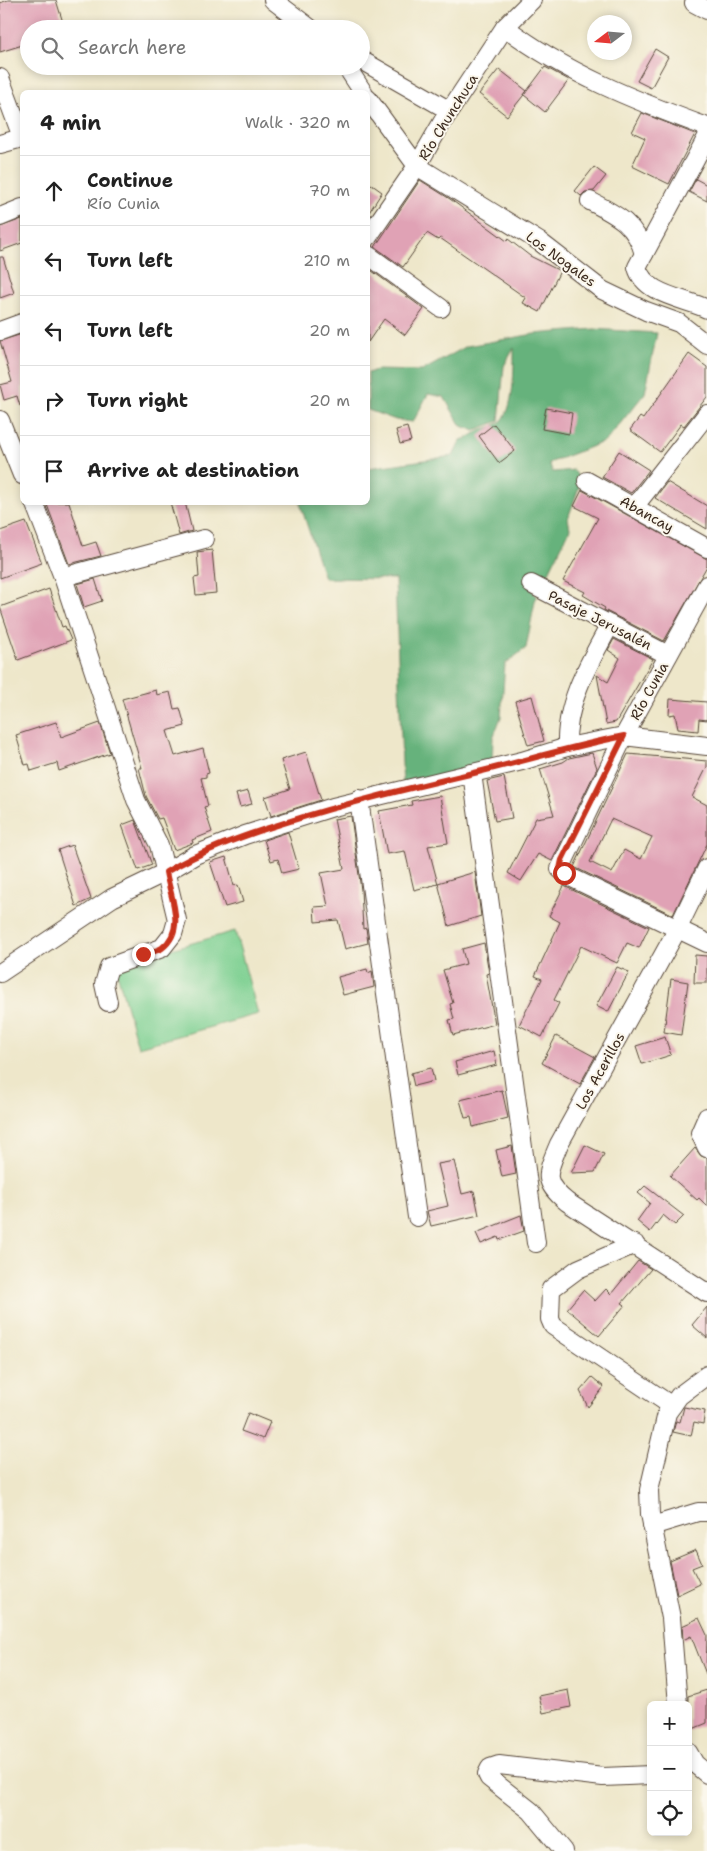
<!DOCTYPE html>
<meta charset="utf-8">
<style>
:root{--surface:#fff;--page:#f6f6f6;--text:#222;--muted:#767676;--line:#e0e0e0}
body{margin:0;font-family:"Shantell Sans",sans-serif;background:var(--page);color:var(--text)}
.controls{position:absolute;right:15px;bottom:15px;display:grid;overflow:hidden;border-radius:8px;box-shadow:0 2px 8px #0003}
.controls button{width:45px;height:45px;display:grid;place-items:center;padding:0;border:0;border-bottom:1px solid var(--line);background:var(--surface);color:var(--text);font:25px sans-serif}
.compass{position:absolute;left:587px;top:15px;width:45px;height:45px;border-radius:50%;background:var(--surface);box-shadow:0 2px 8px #0003;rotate:254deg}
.stop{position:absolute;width:15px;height:15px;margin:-11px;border:4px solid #c8321e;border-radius:50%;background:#fff}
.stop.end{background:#c8321e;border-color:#fff;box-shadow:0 1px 5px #0008}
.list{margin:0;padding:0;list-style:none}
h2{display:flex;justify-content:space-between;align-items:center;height:65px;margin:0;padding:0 20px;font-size:21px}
h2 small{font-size:16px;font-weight:400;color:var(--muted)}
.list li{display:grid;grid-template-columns:32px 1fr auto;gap:15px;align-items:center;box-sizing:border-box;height:70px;padding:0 20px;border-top:1px solid var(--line)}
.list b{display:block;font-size:19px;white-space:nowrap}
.list p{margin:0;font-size:16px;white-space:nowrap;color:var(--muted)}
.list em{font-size:16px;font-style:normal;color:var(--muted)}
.icon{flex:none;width:28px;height:28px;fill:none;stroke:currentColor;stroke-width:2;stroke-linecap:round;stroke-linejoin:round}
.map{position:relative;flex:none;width:707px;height:1851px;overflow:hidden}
.search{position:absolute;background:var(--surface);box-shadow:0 2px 8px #0003;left:20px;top:20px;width:350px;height:55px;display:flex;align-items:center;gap:12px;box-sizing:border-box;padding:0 18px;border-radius:28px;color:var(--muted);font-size:19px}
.panel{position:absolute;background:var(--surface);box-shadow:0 2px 8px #0003;left:20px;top:90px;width:350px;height:415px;border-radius:8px}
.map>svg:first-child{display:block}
.green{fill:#7ed092;stroke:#5c7d58}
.forest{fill:#66b27c;stroke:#506e4d}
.building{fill:#e0a2b5;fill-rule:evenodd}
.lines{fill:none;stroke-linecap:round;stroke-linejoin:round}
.minor-casing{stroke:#564638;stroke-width:20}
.minor{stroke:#fff;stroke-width:18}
.route{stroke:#c8321e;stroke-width:6}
.labels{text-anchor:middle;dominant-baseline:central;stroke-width:4;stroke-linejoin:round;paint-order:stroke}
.street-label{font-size:14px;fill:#3b2a1e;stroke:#fbf7ec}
</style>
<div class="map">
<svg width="707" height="1851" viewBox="0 0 707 1851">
<rect width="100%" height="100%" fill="#fbf7ec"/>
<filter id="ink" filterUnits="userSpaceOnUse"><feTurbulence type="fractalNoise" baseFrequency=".02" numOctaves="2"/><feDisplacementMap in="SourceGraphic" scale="10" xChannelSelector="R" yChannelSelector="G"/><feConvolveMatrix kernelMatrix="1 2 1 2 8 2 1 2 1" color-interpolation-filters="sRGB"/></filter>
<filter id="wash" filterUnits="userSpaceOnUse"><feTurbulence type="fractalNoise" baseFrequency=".0096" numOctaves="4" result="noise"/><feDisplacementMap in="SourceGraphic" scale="20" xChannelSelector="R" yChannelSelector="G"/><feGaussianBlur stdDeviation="1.12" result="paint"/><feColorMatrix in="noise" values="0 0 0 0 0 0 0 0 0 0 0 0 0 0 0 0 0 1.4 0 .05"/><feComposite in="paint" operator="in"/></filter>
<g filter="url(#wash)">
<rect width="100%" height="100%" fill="#eee7ca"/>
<polygon class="green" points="235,931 258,1014 138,1047 115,965"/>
<path class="forest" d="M 594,329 L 657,333 L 645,393 L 606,441 L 549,463 L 553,472 L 574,470 L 581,482 L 568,518 L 570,529 L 546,578 L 528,583 L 536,596 L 526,648 L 505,664 L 501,717 L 493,738 L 492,767 L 403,790 L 395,579 L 324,578 L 300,503 L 368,502 L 368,468 L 453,456 L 461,440 C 468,438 471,436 477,432 C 484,428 493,427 499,423 C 515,413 514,365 514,348 L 504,366 L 499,421 L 475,430 L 461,426 L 444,397 L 428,394 L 413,422 L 396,420 L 368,410 L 368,373 L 376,370 L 422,371 L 467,346 L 534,334 Z"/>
<g id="blocks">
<g class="building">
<polygon points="8,0 56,0 65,29 29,29 29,43 0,52 0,3"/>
<polygon points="655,49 668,57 651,88 637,81"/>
<polygon points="545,67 569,80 545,112 524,95"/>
<polygon points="499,69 527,91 507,116 479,94"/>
<polygon points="642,113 695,134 669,184 632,166 645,138 632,132"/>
<polygon points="594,167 606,176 594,191 585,192 581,196 575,191"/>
<polygon points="696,179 707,185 707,201 689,192"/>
<polygon points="420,180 450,199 507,241 508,239 530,256 560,271 540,312 523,303 526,298 473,261 440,238 438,240 427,233 403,267 375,247"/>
<polygon points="368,182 382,192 368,214"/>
<polygon points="22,219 22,243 0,251 0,227"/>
<polygon points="0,257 3,257 14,293 0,298"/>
<polygon points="368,268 424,309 405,335 384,319 368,342"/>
<polygon points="22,334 22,406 20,406 17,396 4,400 0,385 12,382 0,341"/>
<polygon points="689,354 707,367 707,397 684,426 681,424 660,452 630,430 640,417 643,419"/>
<polygon points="546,408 572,413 569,434 542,429"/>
<polygon points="494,424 515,451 499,463 479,436"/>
<polygon points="407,427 411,441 400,444 396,430"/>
<polygon points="619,451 649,470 631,493 602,477"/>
<polygon points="667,482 707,506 707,529 655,498"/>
<polygon points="582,490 707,559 707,566 664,641 604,610 605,608 583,595 585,592 563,581 598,518 574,506"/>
<polygon points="46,502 69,502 83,546 96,542 101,556 69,564"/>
<polygon points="170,502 185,502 192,531 179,535"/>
<polygon points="26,522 42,563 0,578 0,531"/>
<polygon points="212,550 216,593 196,595 194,578 199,577 197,552"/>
<polygon points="95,579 102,601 84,607 77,584"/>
<polygon points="49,589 62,627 65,626 71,640 18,660 0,607"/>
<polygon points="614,639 653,659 616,722 606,724 597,675 608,682 620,658 608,650"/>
<polygon points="156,690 157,695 170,692 174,709 180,708 185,726 167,731 175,756 203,748 209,773 206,774 206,777 201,778 208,806 204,807 212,832 192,840 193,843 174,850 162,818 158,819 146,796 139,768 142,768 122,699"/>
<polygon points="532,696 544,741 528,745 515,701"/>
<polygon points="670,699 707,702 707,720 699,719 698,731 678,729 675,714 669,715"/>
<polygon points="56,722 61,737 100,723 110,753 59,771 57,763 31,771 29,764 25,765 16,735"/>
<polygon points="306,752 321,800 271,816 265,797 290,789 281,760"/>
<polygon points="592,753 597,768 552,861 538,854 521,881 508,873 536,818 554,815 540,769 563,762 569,758"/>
<path d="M 628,754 L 707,761 L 707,767 L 692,797 L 707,805 L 707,844 L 673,915 L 574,867 ZM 611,819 L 652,837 L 641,859 L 624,850 L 612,873 L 590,862 Z"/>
<polygon points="504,777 512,818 495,821 487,781"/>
<polygon points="248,791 252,804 240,807 236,794"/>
<polygon points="440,796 448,843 428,846 438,884 414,890 405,851 387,854 379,811 412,805 411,801"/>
<polygon points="351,816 361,890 363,929 366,928 368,943 345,949 338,920 315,922 314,907 328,906 321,873 344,869 334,819"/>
<polygon points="135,820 152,865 138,870 122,825"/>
<polygon points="288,832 299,869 282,873 278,859 271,861 264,840"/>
<polygon points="72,845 91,899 76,906 58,850"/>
<polygon points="226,857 234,886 238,885 243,902 225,907 210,862"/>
<polygon points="475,872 481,916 449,926 438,883"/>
<polygon points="564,886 649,927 639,948 627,943 617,963 581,946 554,1000 559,1003 542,1037 519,1025 542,979 535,976 560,922 549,916"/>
<polygon points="484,943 489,973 486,974 495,1024 453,1035 449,1020 454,1019 450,1004 453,1003 443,970 466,964 462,949"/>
<polygon points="695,955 707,956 707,983 694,983"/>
<polygon points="617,967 629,972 608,1012 596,1006"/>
<polygon points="367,969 368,973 372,971 374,987 343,995 338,977"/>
<polygon points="671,979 688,982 681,1035 664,1032"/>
<polygon points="556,1036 595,1057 580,1084 542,1063"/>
<polygon points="665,1037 671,1055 642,1064 636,1046"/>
<polygon points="494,1051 497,1065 458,1075 455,1062"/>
<polygon points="431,1068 434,1081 414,1086 411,1073"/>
<polygon points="502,1090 508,1118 473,1127 471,1117 465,1118 460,1100"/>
<polygon points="585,1145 604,1154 595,1172 571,1173"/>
<polygon points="512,1146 516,1174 502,1177 496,1150"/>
<polygon points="695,1148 701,1156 707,1158 707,1206 699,1198 697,1200 670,1176"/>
<polygon points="454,1161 462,1194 474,1191 479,1215 431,1226 427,1211 448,1206 438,1164"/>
<polygon points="645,1186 684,1216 675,1225 663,1215 650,1232 637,1221 650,1203 638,1193"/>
<polygon points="521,1215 524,1231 499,1240 498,1237 481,1244 476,1233"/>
<polygon points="638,1261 651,1269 622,1303 625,1305 599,1336 567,1309 583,1290 595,1301 606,1289 611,1294"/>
<polygon points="707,1307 707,1338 692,1325"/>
<polygon points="592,1377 604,1387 588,1407 580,1391"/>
<polygon points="684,1407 705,1411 703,1424 694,1422 691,1436 673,1432 676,1421 680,1422"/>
<polygon points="248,1413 270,1422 263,1439 241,1431"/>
<polygon points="696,1550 702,1564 692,1568 700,1584 677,1595 670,1561"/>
<polygon points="699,1618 707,1635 706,1674 691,1636 683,1640 682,1626"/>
<polygon points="568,1690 571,1707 543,1713 539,1696"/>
<polygon points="707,1690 707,1723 688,1731 688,1696"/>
</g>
</g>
</g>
<g filter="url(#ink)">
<use href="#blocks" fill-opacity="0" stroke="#564638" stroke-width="1"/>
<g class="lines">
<defs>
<g id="minor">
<polyline points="273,0 311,29"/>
<polyline points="694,3 707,10"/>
<path d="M 505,27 C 565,73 636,101 707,127"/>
<polyline points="361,60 450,111"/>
<polyline points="346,66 363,92"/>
<polyline points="0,78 22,137"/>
<polyline points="368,99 417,166 540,242 602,290 646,311 679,323 707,345"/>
<path d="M 707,137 L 637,267 C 644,295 685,298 707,309"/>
<polyline points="0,144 22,138"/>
<path d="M 590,201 C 617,215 636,224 644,254"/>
<polyline points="0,217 22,208"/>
<polyline points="368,237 417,166 443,121 505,27 532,0"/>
<polyline points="368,255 441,308"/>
<polyline points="0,331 22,323"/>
<polyline points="0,420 22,475"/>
<polyline points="587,481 707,548"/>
<polyline points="34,502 63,577 136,800 159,845 177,920 173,934 162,948 109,967 104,984 108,1002"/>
<polyline points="634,507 707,414"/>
<polyline points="63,577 204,539"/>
<polyline points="531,584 668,655"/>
<polyline points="707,585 624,736 560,869 568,876 707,943"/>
<path d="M 567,747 C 565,703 589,663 610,625"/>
<polyline points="472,773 536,1243"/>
<polyline points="359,799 417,1217"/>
<path d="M 707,868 L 677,930 L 559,1144 C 547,1173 541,1181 567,1202 L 707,1293"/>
<polyline points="0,973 112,898 166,872 195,855 245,835 333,807 522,761 567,747 624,736 707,746"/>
<polyline points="707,1117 700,1133 707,1148"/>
<polyline points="635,1244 578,1269 551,1289 550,1319 553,1326 672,1406"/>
<polyline points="652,1526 698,1512 707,1512"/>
<polyline points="678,1705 671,1618 650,1514 649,1490 667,1413 679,1396 707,1375"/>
<polyline points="688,1752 695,1764 707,1774"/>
<polyline points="564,1851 531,1811 489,1778 487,1774 490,1768 499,1765 603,1777 651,1775"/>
</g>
</defs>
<use href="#minor" class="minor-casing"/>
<use href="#minor" class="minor"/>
</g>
</g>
<g class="lines" filter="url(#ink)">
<path class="route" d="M 143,954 C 149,952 158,951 162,948 C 187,929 170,896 166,872 C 203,850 242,836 284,823 C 346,803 410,788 474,773 C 524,761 573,746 624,736 L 562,860 L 560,869 L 564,873"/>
</g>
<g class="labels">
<g class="street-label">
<text transform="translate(448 117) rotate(-58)">Río Chunchuca</text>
<text transform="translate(561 259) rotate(36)">Los Nogales</text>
<text transform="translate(647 514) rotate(29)">Abancay</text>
<text transform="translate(600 620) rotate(27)">Pasaje Jerusalén</text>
<text transform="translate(649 691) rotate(-61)">Río Cunia</text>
<text transform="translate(600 1071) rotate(-61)">Los Acerillos</text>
</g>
</g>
</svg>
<div class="controls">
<button>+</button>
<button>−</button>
<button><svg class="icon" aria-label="locate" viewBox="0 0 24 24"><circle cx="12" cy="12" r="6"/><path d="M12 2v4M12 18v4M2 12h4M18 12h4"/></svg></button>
</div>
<svg class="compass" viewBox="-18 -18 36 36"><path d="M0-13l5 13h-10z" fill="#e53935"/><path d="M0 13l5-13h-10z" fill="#767676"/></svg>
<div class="stop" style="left:564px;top:873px"></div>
<div class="stop end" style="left:143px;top:954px"></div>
<div class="search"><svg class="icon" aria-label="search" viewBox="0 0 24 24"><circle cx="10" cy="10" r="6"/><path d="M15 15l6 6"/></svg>Search here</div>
<section class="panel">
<h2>4 min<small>Walk · 320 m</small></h2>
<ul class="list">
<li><svg class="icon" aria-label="ahead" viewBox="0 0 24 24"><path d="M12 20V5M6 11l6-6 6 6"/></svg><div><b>Continue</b><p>Río Cunia</p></div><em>70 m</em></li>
<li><svg class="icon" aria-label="left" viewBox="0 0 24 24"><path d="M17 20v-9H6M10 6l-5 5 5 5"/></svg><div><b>Turn left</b></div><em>210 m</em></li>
<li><svg class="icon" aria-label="left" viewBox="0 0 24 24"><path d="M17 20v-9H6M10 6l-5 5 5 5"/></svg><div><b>Turn left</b></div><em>20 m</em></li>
<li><svg class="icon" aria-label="right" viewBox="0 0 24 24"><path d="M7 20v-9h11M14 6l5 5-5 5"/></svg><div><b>Turn right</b></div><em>20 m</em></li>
<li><svg class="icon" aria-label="arrive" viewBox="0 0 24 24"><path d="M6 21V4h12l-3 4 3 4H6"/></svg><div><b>Arrive at destination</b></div></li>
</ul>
</section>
</div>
